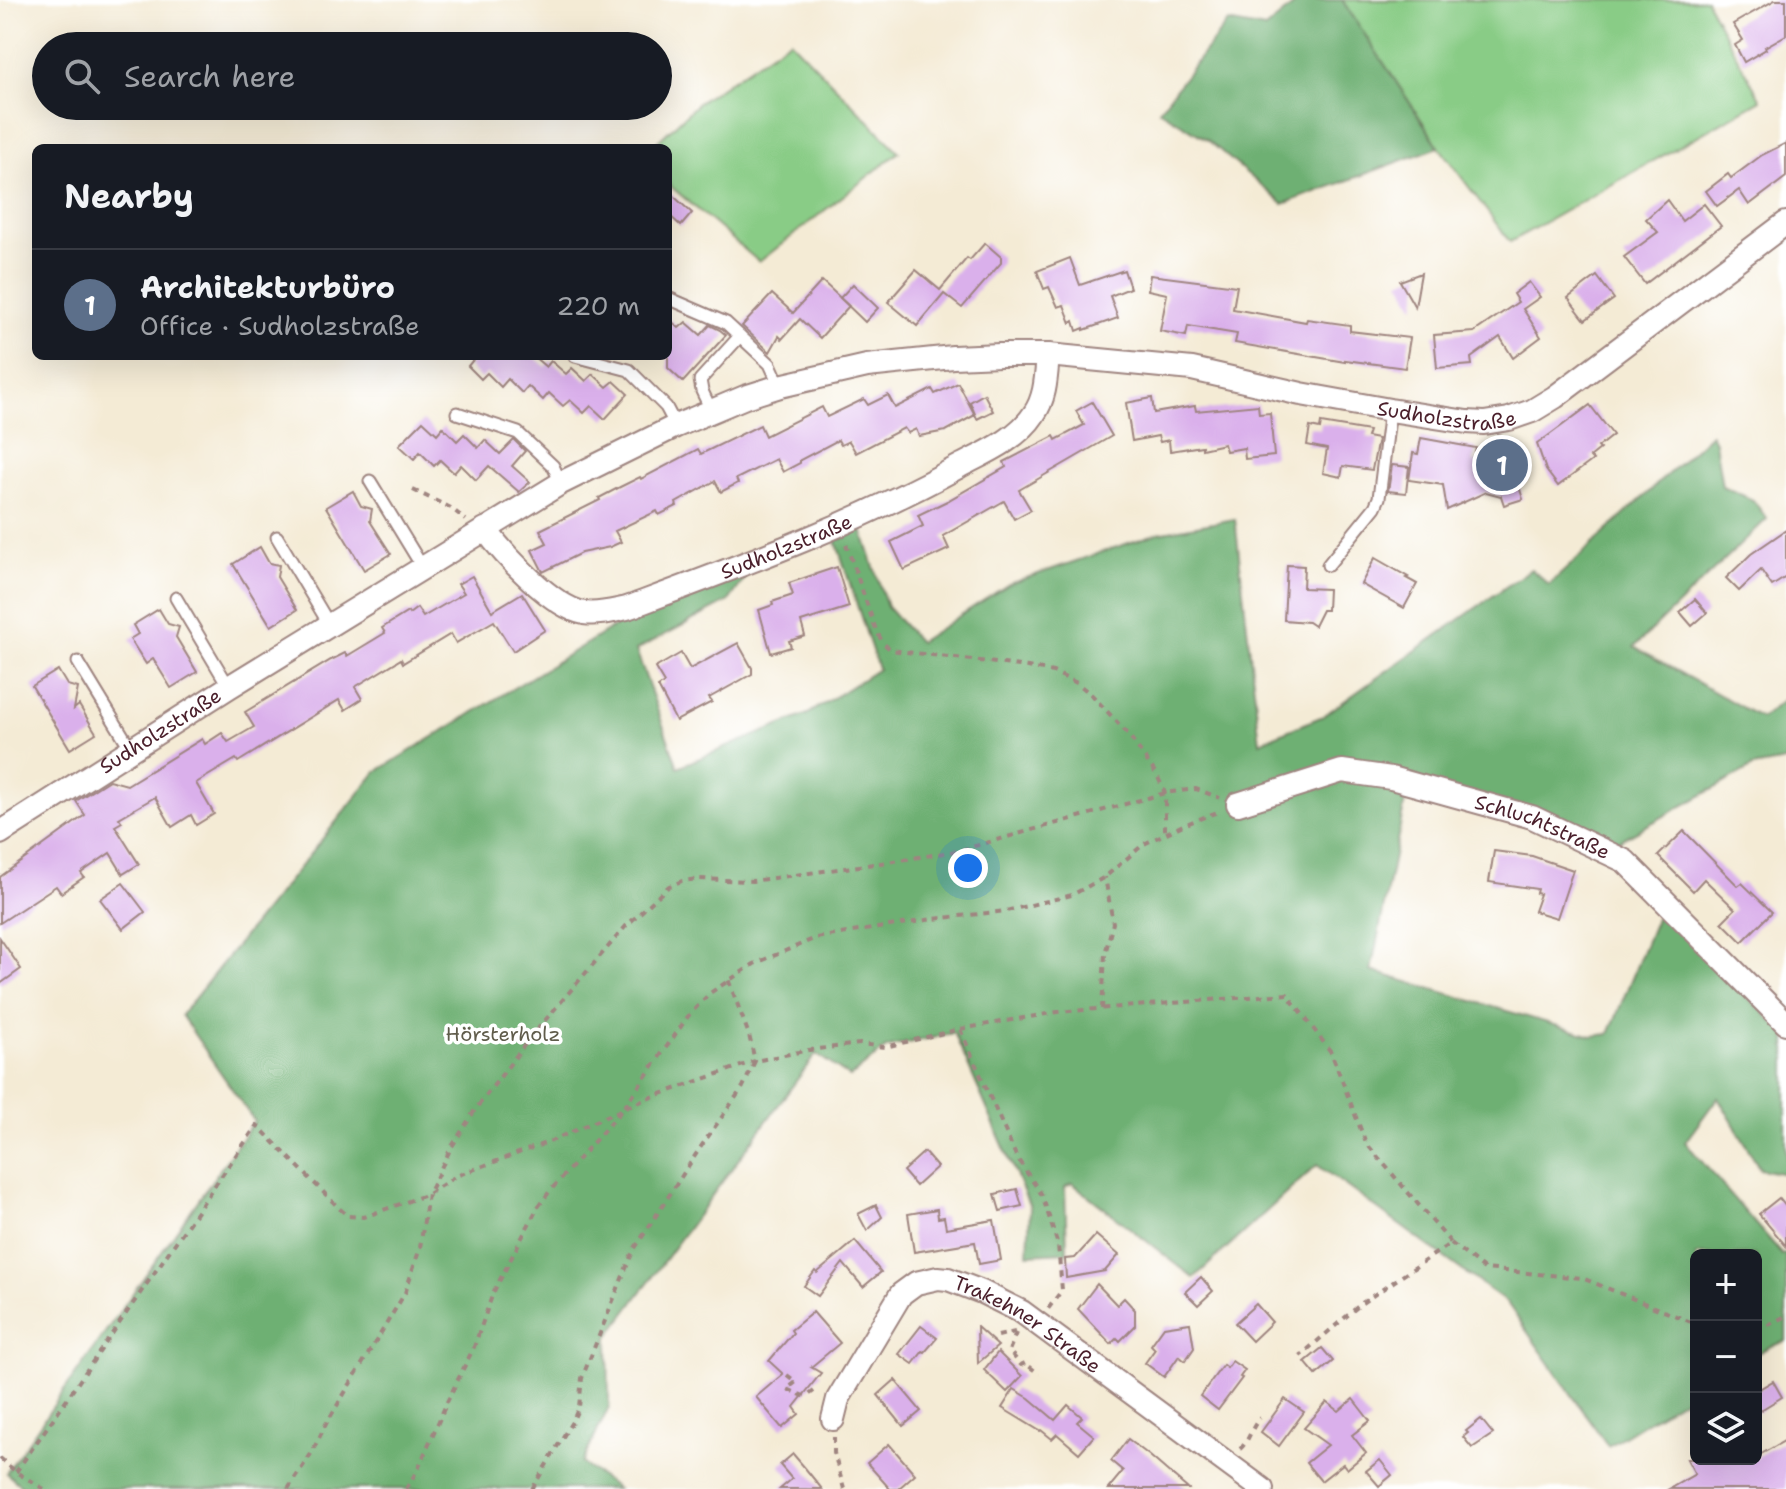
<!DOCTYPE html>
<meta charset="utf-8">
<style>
:root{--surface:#171b24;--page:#242831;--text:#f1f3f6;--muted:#9ea1a6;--line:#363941;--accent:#b45309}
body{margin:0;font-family:"Shantell Sans",sans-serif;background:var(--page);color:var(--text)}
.controls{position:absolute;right:24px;bottom:24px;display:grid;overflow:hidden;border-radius:12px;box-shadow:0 8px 32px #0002}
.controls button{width:72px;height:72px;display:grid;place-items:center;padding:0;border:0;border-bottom:2px solid var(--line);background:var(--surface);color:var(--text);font:40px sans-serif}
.you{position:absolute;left:968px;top:868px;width:28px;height:28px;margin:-20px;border:6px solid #fff;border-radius:50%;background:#1a73e8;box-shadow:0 0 0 12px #1a73e833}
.badge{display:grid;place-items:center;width:52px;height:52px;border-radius:50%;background:var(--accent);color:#fff;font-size:26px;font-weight:700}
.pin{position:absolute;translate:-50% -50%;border:4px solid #fff;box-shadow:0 2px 8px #0006}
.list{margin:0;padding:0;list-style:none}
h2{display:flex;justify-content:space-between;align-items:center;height:104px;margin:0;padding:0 32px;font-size:34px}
h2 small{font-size:26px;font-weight:400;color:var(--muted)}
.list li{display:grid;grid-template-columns:52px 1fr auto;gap:24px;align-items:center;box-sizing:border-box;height:112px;padding:0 32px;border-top:2px solid var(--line)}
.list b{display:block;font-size:30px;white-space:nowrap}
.list p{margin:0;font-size:26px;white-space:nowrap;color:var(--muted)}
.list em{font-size:26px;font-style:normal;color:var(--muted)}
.icon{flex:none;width:44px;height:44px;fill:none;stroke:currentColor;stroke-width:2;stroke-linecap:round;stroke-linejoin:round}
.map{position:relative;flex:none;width:1786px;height:1489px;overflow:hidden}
.search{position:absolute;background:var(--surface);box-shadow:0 8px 32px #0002;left:32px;top:32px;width:640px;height:88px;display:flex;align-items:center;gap:20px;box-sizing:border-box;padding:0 28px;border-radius:44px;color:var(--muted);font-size:30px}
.panel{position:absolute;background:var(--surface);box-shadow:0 8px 32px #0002;left:32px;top:144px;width:640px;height:216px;border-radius:12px}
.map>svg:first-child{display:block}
.green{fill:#89cc86;stroke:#6a7658;stroke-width:2}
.forest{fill:#6eb073;stroke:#5c684f;stroke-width:2}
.building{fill:#dab0eb}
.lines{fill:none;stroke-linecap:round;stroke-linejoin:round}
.lane-casing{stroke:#9f8580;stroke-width:15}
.street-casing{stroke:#9f8580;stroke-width:26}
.path{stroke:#9f8580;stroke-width:4;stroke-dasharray:6 6;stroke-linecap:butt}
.lane{stroke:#fff;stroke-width:11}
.street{stroke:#fff;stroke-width:22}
.labels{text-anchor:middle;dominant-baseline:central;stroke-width:7;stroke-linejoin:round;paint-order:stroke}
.street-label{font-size:20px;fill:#4a1f2b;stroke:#fff}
.park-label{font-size:20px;fill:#605c4b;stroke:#fff}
</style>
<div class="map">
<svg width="1786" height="1489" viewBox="0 0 1786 1489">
<rect width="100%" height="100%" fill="#fff"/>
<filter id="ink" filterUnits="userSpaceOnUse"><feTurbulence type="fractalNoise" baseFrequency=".0125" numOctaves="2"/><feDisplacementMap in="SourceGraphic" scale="16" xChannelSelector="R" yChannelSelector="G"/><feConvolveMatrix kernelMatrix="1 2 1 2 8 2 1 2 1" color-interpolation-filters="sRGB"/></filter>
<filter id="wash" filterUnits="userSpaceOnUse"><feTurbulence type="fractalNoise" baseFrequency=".006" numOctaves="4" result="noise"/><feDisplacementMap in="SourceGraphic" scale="32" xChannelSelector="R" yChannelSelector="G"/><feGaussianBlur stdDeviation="1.8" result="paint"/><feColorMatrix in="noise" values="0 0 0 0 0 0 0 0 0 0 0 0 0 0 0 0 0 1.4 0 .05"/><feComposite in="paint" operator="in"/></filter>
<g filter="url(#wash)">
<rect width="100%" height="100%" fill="#f4ebd5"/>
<g class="green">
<polygon points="1342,0 1706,0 1761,100 1510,242 1439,147"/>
<polygon points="790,40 899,152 759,262 668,184 668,148 651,148 698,103"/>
</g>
<g class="forest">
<polygon points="1300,0 1342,0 1439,147 1283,204 1209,141 1159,110 1228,22 1265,29"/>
<polygon points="1711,434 1715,442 1722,486 1753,500 1767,519 1634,647 1761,718 1786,698 1786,761 1753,767 1619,841 1583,831 1405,801 1371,971 1592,1036 1609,1034 1659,911 1786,1034 1786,1174 1760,1169 1718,1097 1685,1142 1782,1255 1786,1253 1786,1341 1769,1347 1756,1354 1756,1255 1696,1255 1696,1391 1608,1446 1507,1303 1317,1165 1194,1278 1072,1183 1065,1187 1067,1252 1028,1254 1030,1207 954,1033 886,1048 850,1077 816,1054 608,1337 609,1407 582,1463 617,1489 25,1489 6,1473 254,1121 181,1015 376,772 625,620 750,571 729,601 636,650 678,767 808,714 878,669 836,541 862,530 887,607 919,642 1009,584 1158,533 1235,519 1260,742 1323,716 1531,569 1549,585"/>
</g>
<g id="blocks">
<g class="building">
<polygon points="1775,0 1786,0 1786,35 1765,47 1766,49 1744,62 1735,45 1743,40 1733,24"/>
<polygon points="1786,143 1786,177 1749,205 1739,190 1717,206 1706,191 1728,174 1731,178 1762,155"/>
<polygon points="668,191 692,213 681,226 668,214"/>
<polygon points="1667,200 1682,221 1704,204 1721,226 1645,284 1624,257 1658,232 1646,219"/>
<polygon points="985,243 1001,257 1001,263 962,308 944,294 917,326 888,302 916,270 940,290 967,258 970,260"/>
<polygon points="1070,258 1080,285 1124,270 1130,288 1110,296 1118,318 1084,330 1084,328 1077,331 1074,321 1071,323 1064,305 1058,307 1049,287 1044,289 1037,271"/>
<polygon points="1421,273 1415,307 1400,281"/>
<polygon points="1150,275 1237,286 1233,309 1306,322 1307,319 1350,325 1350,331 1410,338 1405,368 1345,360 1345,362 1235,343 1237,334 1188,326 1186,336 1160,331 1167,294 1148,290"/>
<polygon points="1597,276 1614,299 1585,320 1568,298"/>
<polygon points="822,281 849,306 820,338 800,319 782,339 779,336 770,352 742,326 772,294 793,313"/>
<polygon points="1529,282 1540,297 1523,309 1541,337 1513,358 1500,337 1471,358 1472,365 1437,368 1434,335 1474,332 1518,302 1513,294"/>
<polygon points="853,284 878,308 865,322 840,298"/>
<polygon points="668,318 679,328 686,322 701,335 710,325 720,330 726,335 683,382 668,368"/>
<polygon points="468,356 533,356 546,367 551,361 566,374 572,368 586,381 593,374 607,387 614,381 628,394 605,419 591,406 584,413 570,400 563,406 549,393 543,400 528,386 522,393 508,379 501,387 487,373 481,379 468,366 473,360"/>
<polygon points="958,383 975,415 946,431 919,436 916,429 908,433 904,428 856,453 849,441 841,445 838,440 800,460 800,463 783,472 776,459 736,479 738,483 721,492 715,481 676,503 677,506 659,515 657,511 615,531 621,542 610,547 581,553 543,572 532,550 547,543 540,530 600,500 599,498 620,487 640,477 641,479 698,449 701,454 760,425 765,436 822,407 827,417 864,399 868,405 888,395 895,408 932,389 935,394"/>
<polygon points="984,394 993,411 977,419 970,402"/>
<polygon points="1152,398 1154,413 1195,406 1196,411 1258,405 1259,414 1270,413 1274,456 1245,459 1244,448 1226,451 1224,444 1202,449 1202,446 1170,451 1169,440 1160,442 1158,436 1132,441 1126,403"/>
<polygon points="1092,402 1112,436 1019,490 1031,510 1014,519 1004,501 943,536 949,549 904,570 891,542 923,526 918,515 947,501 1006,467 1004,462 1054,436 1056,440 1084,425 1076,411"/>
<polygon points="1590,405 1613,435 1598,447 1600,449 1590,457 1593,460 1558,486 1546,470 1537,444"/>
<polygon points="423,421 437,434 443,427 457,441 464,434 478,448 485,440 500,454 514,440 525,451 512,466 530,482 519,492 489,466 476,480 461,465 454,473 440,460 434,466 420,452 414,459 399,445"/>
<polygon points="1321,423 1369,431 1367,437 1378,439 1372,470 1343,466 1341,477 1323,473 1327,449 1307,445 1310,427 1320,429"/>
<polygon points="1421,438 1476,448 1473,463 1508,452 1523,499 1504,505 1501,496 1486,492 1447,510 1443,485 1409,480 1413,453 1418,454"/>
<polygon points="1392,465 1409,467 1406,493 1388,491"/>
<polygon points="353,491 361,506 372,509 370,521 391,554 364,570 326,507"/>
<polygon points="1786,530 1786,577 1772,586 1761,570 1739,591 1726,578 1751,554"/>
<polygon points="260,547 269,563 279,565 277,577 297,610 271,626 233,564"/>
<polygon points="1375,558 1408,577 1406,578 1417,584 1404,608 1361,584"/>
<polygon points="1287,565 1304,566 1303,588 1328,589 1327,610 1322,610 1314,626 1308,622 1284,620"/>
<polygon points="837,567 849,607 801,622 805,636 789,641 791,647 771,653 759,610 773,605 772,602 793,595 789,583"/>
<polygon points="472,576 492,611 522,593 545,630 513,651 494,621 456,643 451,634 403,663 401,659 355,687 362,699 345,710 339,700 238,762 236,759 196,783 214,814 196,825 191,815 172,827 155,797 119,818 122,822 115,826 139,864 123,874 110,853 81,873 84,877 61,893 56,886 0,923 0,877 85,815 76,801 109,780 127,785 202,739 205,744 222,733 228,742 254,727 245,712 331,660 345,653 347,656 385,633 382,628 408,612 409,614 417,608 423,617 464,593 458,584"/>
<polygon points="1695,599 1707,613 1692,626 1680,612"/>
<polygon points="159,609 168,624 179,627 176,637 197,672 171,688 153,659 146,664 130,639 138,634 133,625"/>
<polygon points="738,643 752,668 752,674 709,698 712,702 676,721 658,687 664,683 655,668 681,653 690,669"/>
<polygon points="58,670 67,685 78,688 74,709 79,705 96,733 70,749 32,686"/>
<polygon points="1684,831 1738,886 1742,883 1772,912 1742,942 1722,922 1735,909 1704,879 1693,891 1658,856"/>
<polygon points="1494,851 1532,856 1573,870 1557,918 1534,911 1540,894 1536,893 1537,889 1489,882"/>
<polygon points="123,883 145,912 123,929 100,899"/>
<polygon points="0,938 21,969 0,984"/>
<polygon points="924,1152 937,1167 916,1186 903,1171"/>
<polygon points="1017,1189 1022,1206 1000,1211 995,1194"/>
<polygon points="1779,1198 1786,1207 1786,1246 1759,1214"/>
<polygon points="876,1205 882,1217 867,1231 858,1214"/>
<polygon points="937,1209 938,1218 944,1217 946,1228 994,1220 1001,1260 979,1264 975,1242 914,1252 908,1214"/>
<polygon points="1096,1235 1119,1255 1105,1271 1066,1278 1065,1259 1075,1258"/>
<polygon points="855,1241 881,1272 863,1287 843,1263 818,1296 804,1286 815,1271 817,1273"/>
<polygon points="1201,1277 1213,1291 1198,1305 1185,1292"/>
<polygon points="1097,1284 1117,1305 1124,1298 1135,1310 1135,1326 1120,1341 1117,1338 1111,1344 1078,1309"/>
<polygon points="1256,1304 1272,1322 1252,1341 1235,1323"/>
<polygon points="813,1312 840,1343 811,1367 821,1373 794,1407 799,1414 782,1428 756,1397 783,1374 769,1361 793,1333 791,1330"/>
<polygon points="1190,1323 1194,1348 1185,1361 1179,1356 1164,1377 1145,1363 1155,1349 1151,1345 1164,1327"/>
<polygon points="921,1326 937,1338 925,1352 923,1351 913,1364 899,1354"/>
<polygon points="977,1327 998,1346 978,1363"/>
<polygon points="1322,1348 1333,1361 1316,1375 1305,1362"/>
<polygon points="998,1352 1022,1376 1007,1392 984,1370"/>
<polygon points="1232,1361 1245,1370 1240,1377 1242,1378 1218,1410 1200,1396 1223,1365 1227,1368"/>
<polygon points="895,1380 921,1411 903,1426 878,1395"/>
<polygon points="1773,1381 1782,1397 1756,1413 1756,1391"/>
<polygon points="1014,1389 1029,1398 1055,1420 1068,1405 1082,1417 1077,1422 1094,1436 1079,1453 1057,1434 1052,1439 1041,1430 1040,1431 1002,1408"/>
<polygon points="1285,1399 1304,1412 1279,1446 1261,1432"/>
<polygon points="1353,1399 1370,1421 1352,1435 1366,1453 1347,1469 1343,1464 1321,1481 1306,1463 1328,1445 1304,1428 1327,1402 1339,1411"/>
<polygon points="1481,1419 1493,1434 1472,1448 1463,1437 1468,1433 1466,1431"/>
<polygon points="1128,1439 1150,1456 1188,1489 1108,1489 1123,1471 1111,1461"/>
<polygon points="1786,1440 1786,1489 1669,1489 1695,1474 1687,1459 1756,1459 1756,1457"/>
<polygon points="889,1444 915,1474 898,1489 890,1489 867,1463"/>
<polygon points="793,1454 805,1468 822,1489 780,1489 792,1479 780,1465"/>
<polygon points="1380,1460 1392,1475 1379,1486 1366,1471"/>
</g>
</g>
</g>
<g filter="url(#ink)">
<use href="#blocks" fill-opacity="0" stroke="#9f8580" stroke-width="2"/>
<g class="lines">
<defs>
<g id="lane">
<polyline points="668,298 726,323 770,364 780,386"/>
<polyline points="575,356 629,370 666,407 676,426"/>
<polyline points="711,410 702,391 700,380 740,336"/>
<polyline points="457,413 518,433 553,466 561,483"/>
<polyline points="370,481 423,568"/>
<polyline points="277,537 329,624"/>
<polyline points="1328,565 1375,507 1379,498 1390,410"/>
<polyline points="176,598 229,687"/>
<polyline points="78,662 131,749"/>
</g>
<g id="street">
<path id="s1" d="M 485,529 C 504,555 552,607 584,613 C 599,615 612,611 627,608 C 740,566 853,525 960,466 C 985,453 1018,439 1034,414 C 1046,397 1046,376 1048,355"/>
<path id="s2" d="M 1238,804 L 1342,771 L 1391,778 L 1532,817 L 1625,861 L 1786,1023"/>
<path id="s3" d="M 0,833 L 229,687 L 561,483 L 676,426 L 745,397 L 780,386 L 867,366 L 953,357 L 1000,355 L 1048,355 L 1192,369 L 1301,394 L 1390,410 L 1467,422 L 1484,423 L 1509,419 L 1532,411 L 1555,397 L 1786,223"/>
<path id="s4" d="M 833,1419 L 838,1399 L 901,1294 L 916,1283 L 938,1278 L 948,1279 L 982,1292 L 1022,1312 L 1262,1489"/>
</g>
</defs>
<use href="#lane" class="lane-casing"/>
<use href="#street" class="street-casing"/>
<g class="path">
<polyline points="413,490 451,508 466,520"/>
<polyline points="846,544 876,630 883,643 891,650 1028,667 1053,672 1077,683 1092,695 1128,734 1157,775 1165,793 1165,834"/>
<polyline points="1102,1009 1105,954 1113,923 1105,877"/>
<polyline points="960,1029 1058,1012 1287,994 1331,1052 1366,1143 1451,1243 1362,1303 1300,1356"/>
<polyline points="1451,1243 1484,1269 1582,1278 1696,1324"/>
<polyline points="1756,1328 1766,1326 1786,1316"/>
<polyline points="1016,1333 1009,1351 1021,1365 1025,1363 1039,1374"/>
<polyline points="998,1336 1015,1332"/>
<polyline points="787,1375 796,1382 787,1389 806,1397 814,1391"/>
<polyline points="834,1437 834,1453 844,1489"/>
<path d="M 1240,1449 C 1250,1440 1251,1427 1260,1418"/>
<polyline points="0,1458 16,1472 44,1489"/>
<polyline points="16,1472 257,1125 340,1209 348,1216 364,1217 428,1194 456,1176 551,1141 641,1101 755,1061 749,1035 728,979"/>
<polyline points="288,1489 311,1454 326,1424 405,1293 420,1248 428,1194 451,1148 475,1110 529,1039 626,926 669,886 682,881 699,879 752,881 888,862 957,851 1165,793 1196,789 1220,798"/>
<polyline points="406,1489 418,1469 447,1402 474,1347 493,1293 538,1207 550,1191 622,1110 689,1015 710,993 754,964 816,938 933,919 1006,911 1072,895 1105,877 1144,844 1181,826 1220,811"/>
<polyline points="532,1489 573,1420 579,1407 582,1378 633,1251 700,1148 743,1087 755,1061 809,1050 860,1044 885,1047 960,1029 1017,1158 1042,1195 1058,1245 1062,1290 1048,1309"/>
</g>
<use href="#lane" class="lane"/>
<use href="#street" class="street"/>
</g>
</g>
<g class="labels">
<g class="street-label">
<text stroke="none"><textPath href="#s3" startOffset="1576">Sudholzstraße</textPath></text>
<text stroke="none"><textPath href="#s1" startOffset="346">Sudholzstraße</textPath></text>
<text stroke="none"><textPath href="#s3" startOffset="190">Sudholzstraße</textPath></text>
<text stroke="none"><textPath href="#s2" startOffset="318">Schluchtstraße</textPath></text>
<text stroke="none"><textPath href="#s4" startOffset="286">Trakehner Straße</textPath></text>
</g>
<g class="park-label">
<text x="503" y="1034">Hörsterholz</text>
</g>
</g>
</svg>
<div class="controls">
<button>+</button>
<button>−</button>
<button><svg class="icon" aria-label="layers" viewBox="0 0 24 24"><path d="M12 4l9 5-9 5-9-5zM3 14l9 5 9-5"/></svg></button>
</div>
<div class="you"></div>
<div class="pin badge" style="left:1502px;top:465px;background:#5c6f8a">1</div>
<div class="search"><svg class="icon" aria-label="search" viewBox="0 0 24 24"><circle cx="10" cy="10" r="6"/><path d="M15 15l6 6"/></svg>Search here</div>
<section class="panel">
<h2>Nearby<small></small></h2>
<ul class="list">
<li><span class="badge" style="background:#5c6f8a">1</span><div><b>Architekturbüro</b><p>Office · Sudholzstraße</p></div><em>220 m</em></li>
</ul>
</section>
</div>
